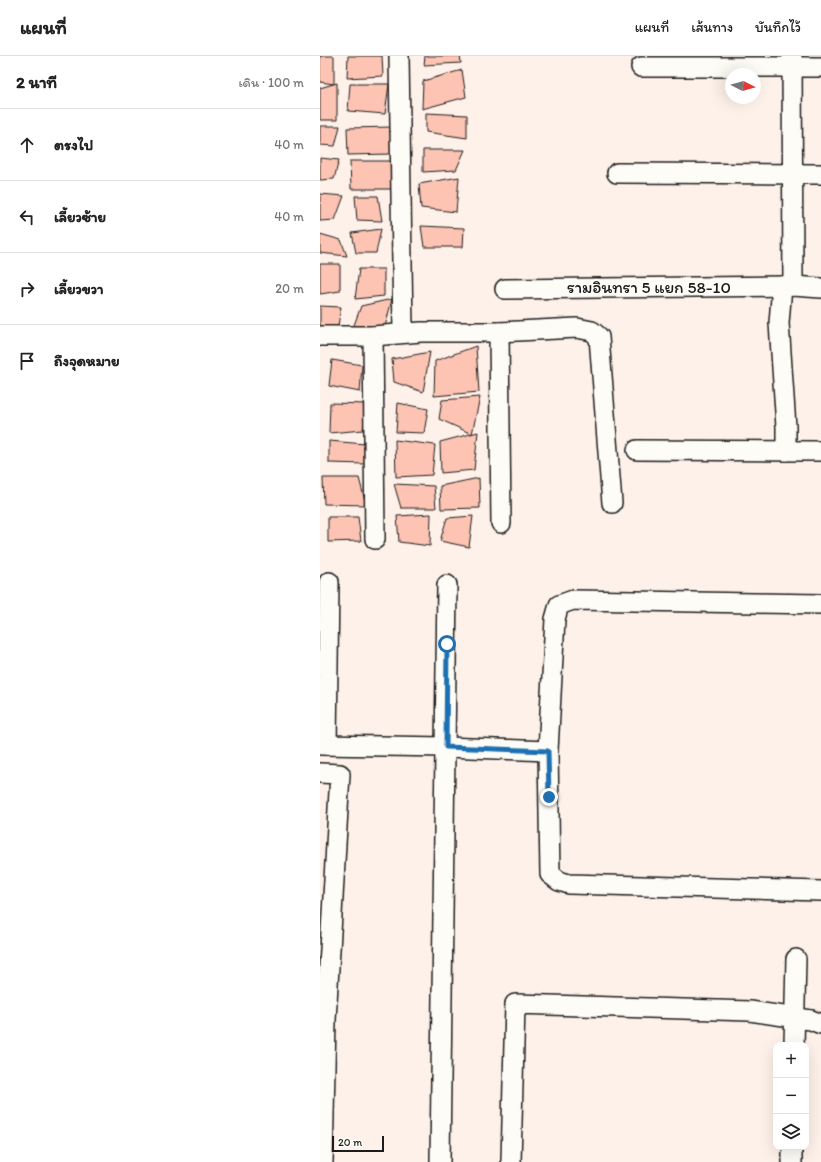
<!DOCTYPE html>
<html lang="th">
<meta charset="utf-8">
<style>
:root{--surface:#fff;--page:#f6f6f6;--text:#222;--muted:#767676;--line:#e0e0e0}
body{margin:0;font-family:Itim,"Playpen Sans Thai",sans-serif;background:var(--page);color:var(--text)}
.controls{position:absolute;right:12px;bottom:12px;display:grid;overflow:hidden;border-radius:8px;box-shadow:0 4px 16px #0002}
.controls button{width:36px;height:36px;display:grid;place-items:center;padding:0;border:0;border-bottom:1px solid var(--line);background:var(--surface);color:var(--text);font:20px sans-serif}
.compass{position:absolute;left:405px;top:12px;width:36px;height:36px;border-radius:50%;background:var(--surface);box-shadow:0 4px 16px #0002;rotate:96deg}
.scale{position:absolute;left:12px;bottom:10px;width:52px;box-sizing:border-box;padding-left:4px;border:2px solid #1c1c1c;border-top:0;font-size:11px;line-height:14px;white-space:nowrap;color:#1c1c1c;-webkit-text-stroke:3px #fdfcf7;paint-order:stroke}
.stop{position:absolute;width:12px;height:12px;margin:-9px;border:3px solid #1f6fb2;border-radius:50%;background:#fff}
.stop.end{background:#1f6fb2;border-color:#fff;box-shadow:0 1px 4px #0008}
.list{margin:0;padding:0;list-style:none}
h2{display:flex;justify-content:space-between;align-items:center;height:52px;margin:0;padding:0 16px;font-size:17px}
h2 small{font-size:13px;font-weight:400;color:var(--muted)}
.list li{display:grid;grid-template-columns:26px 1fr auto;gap:12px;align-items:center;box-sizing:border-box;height:72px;padding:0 16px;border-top:1px solid var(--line)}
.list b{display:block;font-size:15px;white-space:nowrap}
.list em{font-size:13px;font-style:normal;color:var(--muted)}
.icon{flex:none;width:22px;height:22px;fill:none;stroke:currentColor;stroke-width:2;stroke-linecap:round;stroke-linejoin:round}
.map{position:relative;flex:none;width:501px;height:1106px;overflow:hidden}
header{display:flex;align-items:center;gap:24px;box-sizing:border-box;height:56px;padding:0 20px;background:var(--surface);border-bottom:1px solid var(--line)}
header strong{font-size:19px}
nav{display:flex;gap:22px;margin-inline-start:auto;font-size:14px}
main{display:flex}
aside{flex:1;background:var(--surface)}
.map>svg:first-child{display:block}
.building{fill:#fdc3b3;stroke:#1c1c1c}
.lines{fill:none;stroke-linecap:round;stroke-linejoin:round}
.minor-casing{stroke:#1c1c1c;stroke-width:22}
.minor{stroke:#fdfcf7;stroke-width:19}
.route{stroke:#1f6fb2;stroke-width:5}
.labels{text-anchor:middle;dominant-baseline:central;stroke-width:4;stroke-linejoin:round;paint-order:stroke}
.street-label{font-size:17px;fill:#1c1c1c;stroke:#fdfcf7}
</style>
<header>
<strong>แผนที่</strong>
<nav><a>แผนที่</a><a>เส้นทาง</a><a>บันทึกไว้</a></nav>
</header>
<main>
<aside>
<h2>2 นาที<small>เดิน · 100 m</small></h2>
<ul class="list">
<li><svg class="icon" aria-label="ahead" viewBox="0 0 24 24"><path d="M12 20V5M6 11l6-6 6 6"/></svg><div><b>ตรงไป</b></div><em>40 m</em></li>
<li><svg class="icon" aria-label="left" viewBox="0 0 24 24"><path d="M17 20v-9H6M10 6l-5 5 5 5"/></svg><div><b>เลี้ยวซ้าย</b></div><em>40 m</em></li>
<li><svg class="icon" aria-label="right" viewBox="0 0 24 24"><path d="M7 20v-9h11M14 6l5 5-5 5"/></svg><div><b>เลี้ยวขวา</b></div><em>20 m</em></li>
<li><svg class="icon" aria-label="arrive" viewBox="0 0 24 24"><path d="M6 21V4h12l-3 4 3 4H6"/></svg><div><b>ถึงจุดหมาย</b></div></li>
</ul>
</aside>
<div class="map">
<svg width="501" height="1106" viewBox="0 0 501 1106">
<rect width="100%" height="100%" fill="#fdf1e9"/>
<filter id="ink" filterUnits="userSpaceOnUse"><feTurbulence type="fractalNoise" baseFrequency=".025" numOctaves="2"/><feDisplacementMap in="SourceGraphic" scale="8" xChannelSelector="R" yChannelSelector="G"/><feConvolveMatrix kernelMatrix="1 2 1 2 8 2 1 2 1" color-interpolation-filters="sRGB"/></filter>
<g filter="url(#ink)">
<g class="building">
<polygon points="0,0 14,0 14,28 0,26"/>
<polygon points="28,0 62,0 63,20 27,22"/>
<polygon points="105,0 140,0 141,7 104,9"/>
<polygon points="142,14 146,41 102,53 103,25"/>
<polygon points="17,27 17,64 0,64 0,32"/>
<polygon points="30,28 69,28 65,58 28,55"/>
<polygon points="106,57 147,59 147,82 106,76"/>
<polygon points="0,70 20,70 15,90 0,89"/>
<polygon points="73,71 71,98 28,99 27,72"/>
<polygon points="103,94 145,94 136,114 103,116"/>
<polygon points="0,102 19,104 14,123 0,124"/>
<polygon points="30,105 75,105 75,133 31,133"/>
<polygon points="139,121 136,156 101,152 99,128"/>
<polygon points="0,138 24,140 15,164 0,165"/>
<polygon points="35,140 58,140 62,165 37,164"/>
<polygon points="101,170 144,172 143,191 104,191"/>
<polygon points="61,173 56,197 36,197 32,177"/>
<polygon points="0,178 21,184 27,200 0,197"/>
<polygon points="0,208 20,208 20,235 0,238"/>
<polygon points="39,213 64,213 64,240 35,243"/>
<polygon points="72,243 64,275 33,272 41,250"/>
<polygon points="0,250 21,251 18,270 0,270"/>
<polygon points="156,290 159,336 114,340 115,305"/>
<polygon points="110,296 103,336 74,326 72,303"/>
<polygon points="12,304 42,309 40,336 9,330"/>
<polygon points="160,341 152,378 119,363 122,344"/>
<polygon points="10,347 46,348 43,374 9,377"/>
<polygon points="78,347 108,353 104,377 76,376"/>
<polygon points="158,376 154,414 121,417 120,386"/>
<polygon points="75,384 115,389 112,419 76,421"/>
<polygon points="9,385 45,388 45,408 9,407"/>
<polygon points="3,422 39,422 46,449 4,448"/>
<polygon points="159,422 160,452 121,453 120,430"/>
<polygon points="74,428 114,430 116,452 81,452"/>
<polygon points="111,458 110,490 79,486 77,460"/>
<polygon points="153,460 149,491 120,485 127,462"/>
<polygon points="8,461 38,461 41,485 8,486"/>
</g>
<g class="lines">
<defs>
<g id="minor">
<polyline points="79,0 83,276"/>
<polyline points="472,0 473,230"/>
<polyline points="321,11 501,11"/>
<polyline points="297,117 501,118"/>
<polyline points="462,230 459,267 466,371 466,395"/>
<polyline points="185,233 473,230 501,232"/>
<polyline points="179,276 181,467"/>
<polyline points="0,280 53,280 101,276 179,276 257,272 272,275 279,281 292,447"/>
<polyline points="53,280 55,483"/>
<polyline points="317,394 501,395"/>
<polyline points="501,548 253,544 239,549 235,563 228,695 230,818 239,825 249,828 501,835"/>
<polyline points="0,689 126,691 228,695"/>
<polyline points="7,689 9,526"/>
<polyline points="0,717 20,718 6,964 3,1106"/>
<polyline points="474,989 476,903"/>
<polyline points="120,1106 127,529"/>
<polyline points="191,1106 195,948 430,955 491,964 501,968"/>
<polyline points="472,1106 472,1091"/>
</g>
</defs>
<use href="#minor" class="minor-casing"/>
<use href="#minor" class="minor"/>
</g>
</g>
<g class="lines" filter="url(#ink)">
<polyline class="route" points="127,588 126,691 228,695 229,741"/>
</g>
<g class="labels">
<g class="street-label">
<text x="329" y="231">รามอินทรา 5 แยก 58-10</text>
</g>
</g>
</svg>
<div class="controls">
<button>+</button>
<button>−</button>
<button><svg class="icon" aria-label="layers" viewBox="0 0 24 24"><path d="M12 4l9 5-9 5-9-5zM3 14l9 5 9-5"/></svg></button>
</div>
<svg class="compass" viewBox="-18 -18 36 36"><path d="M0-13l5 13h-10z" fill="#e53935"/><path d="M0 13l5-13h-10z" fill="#767676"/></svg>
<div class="scale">20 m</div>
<div class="stop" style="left:127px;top:588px"></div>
<div class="stop end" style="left:229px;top:741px"></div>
</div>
</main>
